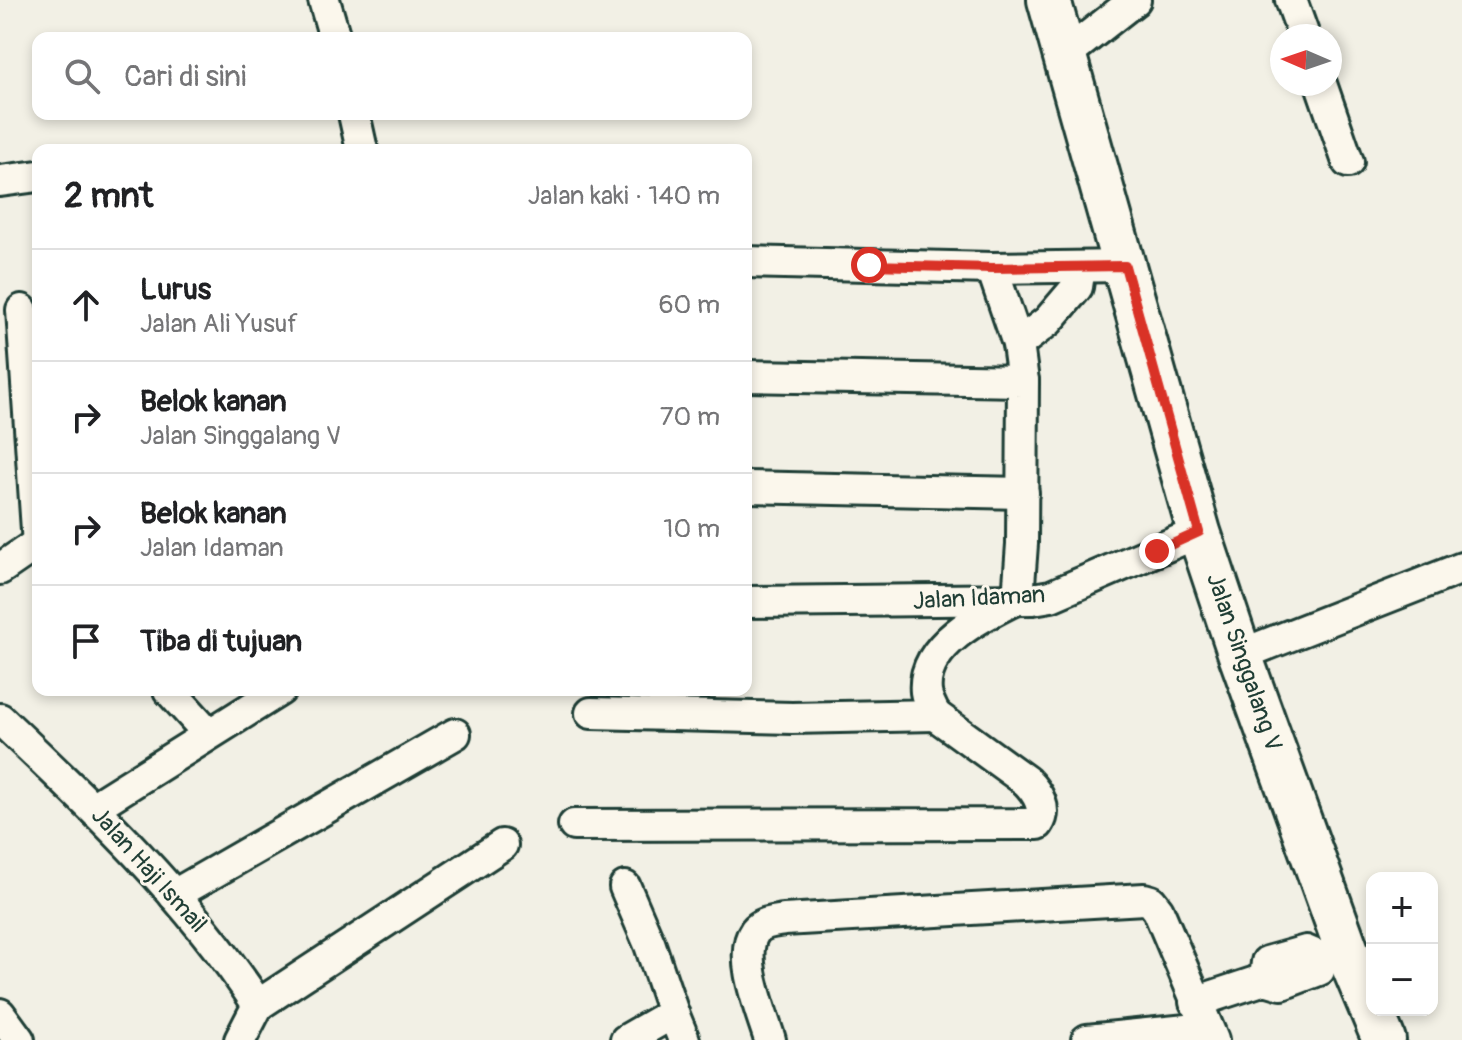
<!DOCTYPE html>
<html lang="id">
<meta charset="utf-8">
<style>
:root{--surface:#fff;--page:#f2f2f2;--text:#202124;--muted:#757577;--line:#e0e0e0}
body{margin:0;font-family:Pangolin,sans-serif;background:var(--page);color:var(--text)}
.controls{position:absolute;right:24px;bottom:24px;display:grid;overflow:hidden;border-radius:16px;box-shadow:0 4px 12px #0003}
.controls button{width:72px;height:72px;display:grid;place-items:center;padding:0;border:0;border-bottom:2px solid var(--line);background:var(--surface);color:var(--text);font:40px sans-serif}
.compass{position:absolute;left:1270px;top:24px;width:72px;height:72px;border-radius:50%;background:var(--surface);box-shadow:0 4px 12px #0003;rotate:272deg}
.stop{position:absolute;width:24px;height:24px;margin:-18px;border:6px solid #d93025;border-radius:50%;background:#fff}
.stop.end{background:#d93025;border-color:#fff;box-shadow:0 2px 8px #0008}
.list{margin:0;padding:0;list-style:none}
h2{display:flex;justify-content:space-between;align-items:center;height:104px;margin:0;padding:0 32px;font-size:34px}
h2 small{font-size:26px;font-weight:400;color:var(--muted)}
.list li{display:grid;grid-template-columns:52px 1fr auto;gap:24px;align-items:center;box-sizing:border-box;height:112px;padding:0 32px;border-top:2px solid var(--line)}
.list b{display:block;font-size:30px;white-space:nowrap}
.list p{margin:0;font-size:26px;white-space:nowrap;color:var(--muted)}
.list em{font-size:26px;font-style:normal;color:var(--muted)}
.icon{flex:none;width:44px;height:44px;fill:none;stroke:currentColor;stroke-width:2;stroke-linecap:round;stroke-linejoin:round}
.map{position:relative;flex:none;width:1462px;height:1040px;overflow:hidden}
.search{position:absolute;background:var(--surface);box-shadow:0 4px 12px #0003;left:32px;top:32px;width:720px;height:88px;display:flex;align-items:center;gap:20px;box-sizing:border-box;padding:0 28px;border-radius:16px;color:var(--muted);font-size:30px}
.panel{position:absolute;background:var(--surface);box-shadow:0 4px 12px #0003;left:32px;top:144px;width:720px;height:552px;border-radius:16px}
.map>svg:first-child{display:block}
.lines{fill:none;stroke-linecap:round;stroke-linejoin:round}
.street-casing{stroke:#1f3d34;stroke-width:36}
.secondary-casing{stroke:#1f3d34;stroke-width:48}
.street{stroke:#fbf7ec;stroke-width:30}
.secondary{stroke:#fbf7ec;stroke-width:42}
.route{stroke:#d93025;stroke-width:10}
.labels{text-anchor:middle;dominant-baseline:central;stroke-width:6;stroke-linejoin:round;paint-order:stroke}
.street-label{font-size:24px;fill:#1f3d34;stroke:#fbf7ec}
</style>
<div class="map">
<svg width="1462" height="1040" viewBox="0 0 1462 1040">
<rect width="100%" height="100%" fill="#f2f0e5"/>
<filter id="ink" filterUnits="userSpaceOnUse"><feTurbulence type="fractalNoise" baseFrequency=".0125" numOctaves="2"/><feDisplacementMap in="SourceGraphic" scale="16" xChannelSelector="R" yChannelSelector="G"/><feConvolveMatrix kernelMatrix="1 2 1 2 8 2 1 2 1" color-interpolation-filters="sRGB"/></filter>
<g filter="url(#ink)">
<g class="lines">
<defs>
<g id="street">
<polyline points="324,0 335,38"/>
<polyline points="1291,0 1304,36"/>
<polyline points="1065,55 1135,0"/>
<polyline points="1321,84 1348,162"/>
<polyline points="354,114 362,150"/>
<polyline points="0,181 38,176"/>
<polyline points="746,262 992,268 1125,266"/>
<polyline points="992,268 1018,344 1023,381"/>
<polyline points="22,310 38,545"/>
<polyline points="1018,344 1048,321 1077,287 1080,267"/>
<polyline points="746,487 1023,493"/>
<polyline points="0,569 38,543"/>
<polyline points="746,602 1033,599 1051,596 1199,532"/>
<polyline points="1240,655 1462,568"/>
<polyline points="169,690 208,733"/>
<path d="M 591,713 L 792,718 L 935,715 C 932,708 927,700 926,692 C 921,645 983,615 1018,598 L 1022,544 L 1023,381 L 746,376"/>
<path d="M 0,719 C 93,807 188,897 258,1005 L 240,1040"/>
<polyline points="94,807 280,690"/>
<path d="M 574,825 L 1038,824 C 1048,809 1037,792 1026,781 L 935,715"/>
<polyline points="625,887 650,945 673,1013"/>
<polyline points="174,895 455,734"/>
<polyline points="1265,979 1267,962 1306,951 1320,957 1337,951"/>
<polyline points="1195,1002 1265,979 1282,984 1319,970 1320,957"/>
<polyline points="258,1005 502,845"/>
<polyline points="0,1014 19,1040"/>
<polyline points="626,1040 673,1013 684,1040"/>
<path d="M 770,1040 C 762,1013 737,956 755,931 C 762,922 774,922 784,920 L 1144,899 L 1151,901 L 1158,910 L 1213,1040"/>
<polyline points="1087,1040 1207,1028"/>
</g>
<polyline id="secondary" points="1049,0 1199,532 1240,655 1350,959 1384,1040"/>
</defs>
<use href="#street" class="street-casing"/>
<use href="#secondary" class="secondary-casing"/>
<use href="#street" class="street"/>
<use href="#secondary" class="secondary"/>
</g>
</g>
<g class="lines" filter="url(#ink)">
<polyline class="route" points="869,265 992,268 1125,266 1199,532 1157,551"/>
</g>
<g class="labels">
<g class="street-label">
<text transform="translate(979 598) rotate(-3)">Jalan Idaman</text>
<text transform="translate(1244 662) rotate(71)">Jalan Singgalang V</text>
<text transform="translate(149 870) rotate(48)">Jalan Haji Ismail</text>
</g>
</g>
</svg>
<div class="controls">
<button>+</button>
<button>−</button>
</div>
<svg class="compass" viewBox="-18 -18 36 36"><path d="M0-13l5 13h-10z" fill="#e53935"/><path d="M0 13l5-13h-10z" fill="#757577"/></svg>
<div class="stop" style="left:869px;top:265px"></div>
<div class="stop end" style="left:1157px;top:551px"></div>
<div class="search"><svg class="icon" aria-label="search" viewBox="0 0 24 24"><circle cx="10" cy="10" r="6"/><path d="M15 15l6 6"/></svg>Cari di sini</div>
<section class="panel">
<h2>2 mnt<small>Jalan kaki · 140 m</small></h2>
<ul class="list">
<li><svg class="icon" aria-label="ahead" viewBox="0 0 24 24"><path d="M12 20V5M6 11l6-6 6 6"/></svg><div><b>Lurus</b><p>Jalan Ali Yusuf</p></div><em>60 m</em></li>
<li><svg class="icon" aria-label="right" viewBox="0 0 24 24"><path d="M7 20v-9h11M14 6l5 5-5 5"/></svg><div><b>Belok kanan</b><p>Jalan Singgalang V</p></div><em>70 m</em></li>
<li><svg class="icon" aria-label="right" viewBox="0 0 24 24"><path d="M7 20v-9h11M14 6l5 5-5 5"/></svg><div><b>Belok kanan</b><p>Jalan Idaman</p></div><em>10 m</em></li>
<li><svg class="icon" aria-label="arrive" viewBox="0 0 24 24"><path d="M6 21V4h12l-3 4 3 4H6"/></svg><div><b>Tiba di tujuan</b></div></li>
</ul>
</section>
</div>
